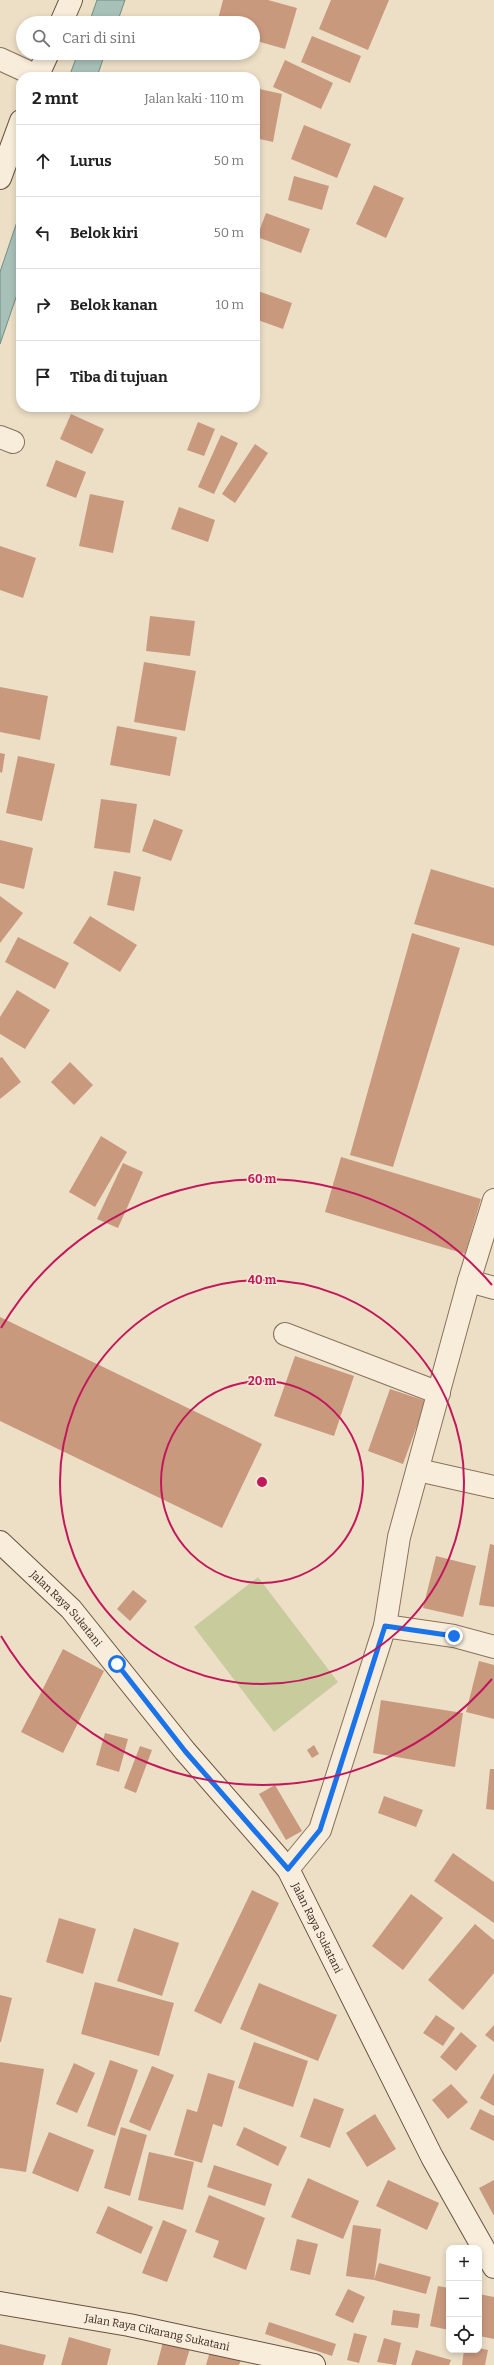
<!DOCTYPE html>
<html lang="id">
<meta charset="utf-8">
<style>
:root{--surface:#fff;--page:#f2f2f2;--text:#222;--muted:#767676;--line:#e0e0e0}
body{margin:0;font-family:Bitter,serif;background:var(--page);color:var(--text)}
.controls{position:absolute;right:12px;bottom:12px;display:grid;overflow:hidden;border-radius:8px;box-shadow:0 2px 6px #0003}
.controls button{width:36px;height:36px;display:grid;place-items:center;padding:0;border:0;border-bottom:1px solid var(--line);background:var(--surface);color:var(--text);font:20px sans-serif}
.stop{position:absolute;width:12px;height:12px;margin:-9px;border:3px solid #1a73e8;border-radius:50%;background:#fff}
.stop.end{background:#1a73e8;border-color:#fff;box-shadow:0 1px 4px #0008}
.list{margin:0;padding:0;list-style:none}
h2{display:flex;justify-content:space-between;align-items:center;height:52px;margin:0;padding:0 16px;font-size:17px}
h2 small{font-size:13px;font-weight:400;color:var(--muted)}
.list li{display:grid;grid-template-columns:26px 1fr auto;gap:12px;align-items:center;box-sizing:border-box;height:72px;padding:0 16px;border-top:1px solid var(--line)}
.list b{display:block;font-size:15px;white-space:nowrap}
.list em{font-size:13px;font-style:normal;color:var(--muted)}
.icon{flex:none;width:22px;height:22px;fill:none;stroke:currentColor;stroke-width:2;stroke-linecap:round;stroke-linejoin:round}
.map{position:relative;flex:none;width:494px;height:2365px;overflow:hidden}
.search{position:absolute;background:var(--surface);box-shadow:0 2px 6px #0003;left:16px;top:16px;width:244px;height:44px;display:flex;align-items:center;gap:10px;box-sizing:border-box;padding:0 14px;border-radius:22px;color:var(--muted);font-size:15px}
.panel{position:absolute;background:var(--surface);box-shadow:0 2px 6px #0003;left:16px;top:72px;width:244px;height:340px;border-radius:16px}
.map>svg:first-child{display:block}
.green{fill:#c8cb9b}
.water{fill:#a8c1b8;stroke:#6e8f85}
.building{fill:#c9997e}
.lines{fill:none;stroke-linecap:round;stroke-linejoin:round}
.street-casing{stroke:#88715d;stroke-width:24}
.secondary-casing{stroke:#695240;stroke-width:24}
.street{stroke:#f8edda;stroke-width:22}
.secondary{stroke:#f8edda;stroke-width:22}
.route{stroke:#1a73e8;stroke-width:5}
.ring{fill:none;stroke:#c2185b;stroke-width:2}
.labels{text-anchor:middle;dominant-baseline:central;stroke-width:3;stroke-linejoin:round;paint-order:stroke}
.street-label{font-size:11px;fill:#382a20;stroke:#f4ead6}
.centre{fill:#c2185b;stroke:#f4ead6;stroke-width:2}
.ring-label{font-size:12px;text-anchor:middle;font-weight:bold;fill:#c2185b;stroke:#f4ead6;stroke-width:3;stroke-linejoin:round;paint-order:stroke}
</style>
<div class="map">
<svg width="494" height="2365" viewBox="0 0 494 2365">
<rect width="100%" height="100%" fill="#eddfc6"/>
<polygon class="green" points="258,1577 338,1682 274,1732 194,1627"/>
<g class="water">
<polygon points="97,0 125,0 117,23 89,23"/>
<polygon points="78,53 105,53 97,77 69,77"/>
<polygon points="21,210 21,283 0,344 0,272"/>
</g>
<g class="building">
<polygon points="223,0 268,0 297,8 285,49 253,40 253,23 217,23"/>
<polygon points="331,0 389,0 368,50 319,29"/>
<polygon points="312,36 361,56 350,83 301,62"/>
<polygon points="285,60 333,83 321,109 273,87"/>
<polygon points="141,73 153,77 140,77"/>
<polygon points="255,88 282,94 273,142 255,138"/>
<polygon points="304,125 351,144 337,178 291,159"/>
<polygon points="294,176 329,186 322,210 288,200"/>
<polygon points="374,185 404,198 386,238 356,224"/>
<polygon points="266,213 310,229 301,253 257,237"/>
<polygon points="255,290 292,303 283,329 255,319"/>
<polygon points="95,407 108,407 106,412"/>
<polygon points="71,414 104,429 92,454 60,439"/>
<polygon points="198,422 215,429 204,456 187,450"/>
<polygon points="221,435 238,443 214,494 198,487"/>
<polygon points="255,444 268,453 235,503 222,494"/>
<polygon points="56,460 86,472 76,498 46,486"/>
<polygon points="90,494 124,501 113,553 79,546"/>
<polygon points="179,507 215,520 208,542 171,529"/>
<polygon points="0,546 36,558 23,598 0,590"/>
<polygon points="150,616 195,621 190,656 146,651"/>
<polygon points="144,662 196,671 185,731 134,722"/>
<polygon points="0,687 48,696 40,740 0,732"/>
<polygon points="117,726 177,737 170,776 110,765"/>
<polygon points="0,753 5,754 2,773 0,772"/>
<polygon points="18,756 55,764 42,821 6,813"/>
<polygon points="101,799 137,804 130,853 94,848"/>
<polygon points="154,819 183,830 171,861 142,851"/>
<polygon points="0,840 33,848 24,889 0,883"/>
<polygon points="431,869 494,888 494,946 414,924"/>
<polygon points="114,871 141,877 134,911 107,905"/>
<polygon points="0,896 23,913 0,943"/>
<polygon points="90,916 137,945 120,972 73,943"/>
<polygon points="412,933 460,948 393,1167 350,1155"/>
<polygon points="18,937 69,963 55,989 5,962"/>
<polygon points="17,990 50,1010 25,1049 0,1034 0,1017"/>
<polygon points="2,1057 21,1082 0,1099 0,1058"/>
<polygon points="70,1062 93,1085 74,1105 51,1082"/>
<polygon points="101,1136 127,1152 95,1207 69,1192"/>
<polygon points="341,1157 481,1199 465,1254 325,1212"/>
<polygon points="123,1163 143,1172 118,1228 97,1219"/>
<polygon points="0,1317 262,1444 222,1528 0,1421"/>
<polygon points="295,1356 354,1376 334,1436 274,1416"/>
<polygon points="390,1389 426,1401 403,1464 368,1451"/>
<polygon points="490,1544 494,1545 494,1607 479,1605"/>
<polygon points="436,1556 476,1566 463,1617 423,1608"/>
<polygon points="133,1590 147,1601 130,1621 117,1609"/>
<polygon points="63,1649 104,1671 63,1753 21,1732"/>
<polygon points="479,1661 494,1665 494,1719 466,1712"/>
<polygon points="381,1700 463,1713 455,1767 373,1753"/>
<polygon points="105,1733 128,1739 119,1772 96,1765"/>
<polygon points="314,1745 319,1754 312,1758 307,1750"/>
<polygon points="140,1746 152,1750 136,1793 124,1788"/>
<polygon points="490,1769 494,1769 494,1810 486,1809"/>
<polygon points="275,1785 302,1831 286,1840 259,1794"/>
<polygon points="384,1796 423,1810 416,1827 378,1813"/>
<polygon points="453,1853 494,1882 494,1923 434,1881"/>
<polygon points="252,1890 279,1903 221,2024 194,2011"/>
<polygon points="411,1894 443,1918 403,1970 372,1946"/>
<polygon points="59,1918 96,1929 83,1974 46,1962"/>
<polygon points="475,1924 494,1940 494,1973 463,2010 428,1980"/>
<polygon points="134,1928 179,1943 162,1996 117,1981"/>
<polygon points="95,1982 174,2003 159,2056 81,2034"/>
<polygon points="259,1983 337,2015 318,2061 240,2029"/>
<polygon points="0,1995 12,1998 1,2042 0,2042"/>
<polygon points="436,2015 455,2028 443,2046 423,2033"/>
<polygon points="494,2025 494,2042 485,2035"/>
<polygon points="461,2032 477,2046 456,2071 440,2057"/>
<polygon points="254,2042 308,2061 293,2107 238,2088"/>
<polygon points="110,2060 138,2070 115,2136 87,2126"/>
<polygon points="0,2062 44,2069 26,2172 0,2168"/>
<polygon points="74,2063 95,2073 77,2113 56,2104"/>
<polygon points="152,2066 174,2075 150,2131 129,2122"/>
<polygon points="208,2073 235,2081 222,2127 213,2124 202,2163 174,2155 187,2109 197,2112"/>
<polygon points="494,2073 494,2106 480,2098"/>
<polygon points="451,2084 468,2102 448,2119 432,2100"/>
<polygon points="314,2098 344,2109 330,2148 300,2137"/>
<polygon points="480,2109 494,2116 494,2141 470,2129"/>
<polygon points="375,2114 396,2149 367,2167 346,2133"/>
<polygon points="121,2127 147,2135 130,2196 104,2188"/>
<polygon points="244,2127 287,2147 278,2166 236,2145"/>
<polygon points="49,2132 94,2150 78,2192 32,2173"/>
<polygon points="149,2152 194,2162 183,2210 138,2200"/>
<polygon points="214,2165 272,2184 265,2206 207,2187"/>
<polygon points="308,2178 359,2201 343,2239 291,2217"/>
<polygon points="388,2180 439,2203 427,2230 376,2206"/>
<polygon points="494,2180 494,2216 479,2188"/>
<polygon points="209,2195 265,2218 246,2270 213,2257 219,2241 195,2232"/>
<polygon points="108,2206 153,2227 141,2254 96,2233"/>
<polygon points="163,2220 187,2230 167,2282 142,2273"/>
<polygon points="353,2225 381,2229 374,2280 379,2263 431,2277 426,2294 374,2280 346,2276"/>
<polygon points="297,2239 318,2244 310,2275 290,2270"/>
<polygon points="438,2286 449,2288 449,2330 430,2326"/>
<polygon points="348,2289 365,2297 353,2323 335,2315"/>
<polygon points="479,2294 494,2297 494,2339 479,2336"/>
<polygon points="393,2310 420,2314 418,2328 391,2325"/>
<polygon points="269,2322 336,2344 332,2356 265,2334"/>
<polygon points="354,2333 367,2336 359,2363 347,2360"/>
<polygon points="69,2337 111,2349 107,2365 61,2365"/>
<polygon points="164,2338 191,2345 185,2365 157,2365"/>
<polygon points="384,2338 401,2343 396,2365 377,2362"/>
<polygon points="0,2344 46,2355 43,2365 0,2365"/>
<polygon points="211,2348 242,2358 239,2365 206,2365"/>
<polygon points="479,2348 488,2350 485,2365 462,2365 464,2350 479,2350"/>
<polygon points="416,2350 451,2360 449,2365 411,2365"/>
</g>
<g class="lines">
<defs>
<g id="street">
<polyline points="0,59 37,76"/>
<polyline points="0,437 13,442"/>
<polyline points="469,1281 494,1288"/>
<polyline points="285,1334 439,1393"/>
<polyline points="418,1470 494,1487"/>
<polyline points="385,1626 454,1636 494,1647"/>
<polyline points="288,1869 320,1830 385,1626 399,1537 469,1281 494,1200"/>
</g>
<g id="secondary">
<polyline points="61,23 71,0"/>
<polyline points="37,77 48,53"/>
<polyline points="0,178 21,121"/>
<path id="s1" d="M 0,1542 L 71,1609 L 185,1751 L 288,1869 L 432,2157 L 494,2267"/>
<path id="s2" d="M 0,2303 L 129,2325 L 314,2365"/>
</g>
</defs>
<use href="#street" class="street-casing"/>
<use href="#secondary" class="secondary-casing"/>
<use href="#street" class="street"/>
<use href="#secondary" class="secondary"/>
</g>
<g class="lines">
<polyline class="route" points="117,1664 185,1751 288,1869 320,1830 385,1626 454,1636"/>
</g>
<g class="ring">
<circle cx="262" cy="1482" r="101"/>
<circle cx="262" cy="1482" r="202"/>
<path d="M492 1679A303 303 0 0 1 1 1636M1 1328A303 303 0 0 1 492 1285"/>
</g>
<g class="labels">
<g class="street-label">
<text stroke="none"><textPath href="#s1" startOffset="94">Jalan Raya Sukatani</textPath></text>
<text stroke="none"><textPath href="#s1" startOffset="502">Jalan Raya Sukatani</textPath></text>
<text stroke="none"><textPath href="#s2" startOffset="160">Jalan Raya Cikarang Sukatani</textPath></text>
</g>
</g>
<circle cx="262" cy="1482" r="6" class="centre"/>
<g class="ring-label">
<text x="262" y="1183">60 m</text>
<text x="262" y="1284">40 m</text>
<text x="262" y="1385">20 m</text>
</g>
</svg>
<div class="controls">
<button>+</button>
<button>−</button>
<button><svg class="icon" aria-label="locate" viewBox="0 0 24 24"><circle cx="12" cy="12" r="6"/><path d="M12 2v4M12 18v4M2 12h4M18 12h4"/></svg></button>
</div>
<div class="stop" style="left:117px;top:1664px"></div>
<div class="stop end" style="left:454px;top:1636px"></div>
<div class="search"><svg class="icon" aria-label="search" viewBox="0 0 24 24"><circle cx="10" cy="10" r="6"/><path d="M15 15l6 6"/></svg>Cari di sini</div>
<section class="panel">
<h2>2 mnt<small>Jalan kaki · 110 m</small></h2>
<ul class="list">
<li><svg class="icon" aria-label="ahead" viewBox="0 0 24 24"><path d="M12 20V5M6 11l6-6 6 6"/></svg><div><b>Lurus</b></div><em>50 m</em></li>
<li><svg class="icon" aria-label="left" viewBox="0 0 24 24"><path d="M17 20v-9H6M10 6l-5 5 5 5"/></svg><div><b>Belok kiri</b></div><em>50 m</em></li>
<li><svg class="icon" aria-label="right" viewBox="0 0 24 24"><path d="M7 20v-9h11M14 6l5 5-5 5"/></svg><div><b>Belok kanan</b></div><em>10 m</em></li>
<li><svg class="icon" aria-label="arrive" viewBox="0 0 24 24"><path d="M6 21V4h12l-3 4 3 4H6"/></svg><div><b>Tiba di tujuan</b></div></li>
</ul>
</section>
</div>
